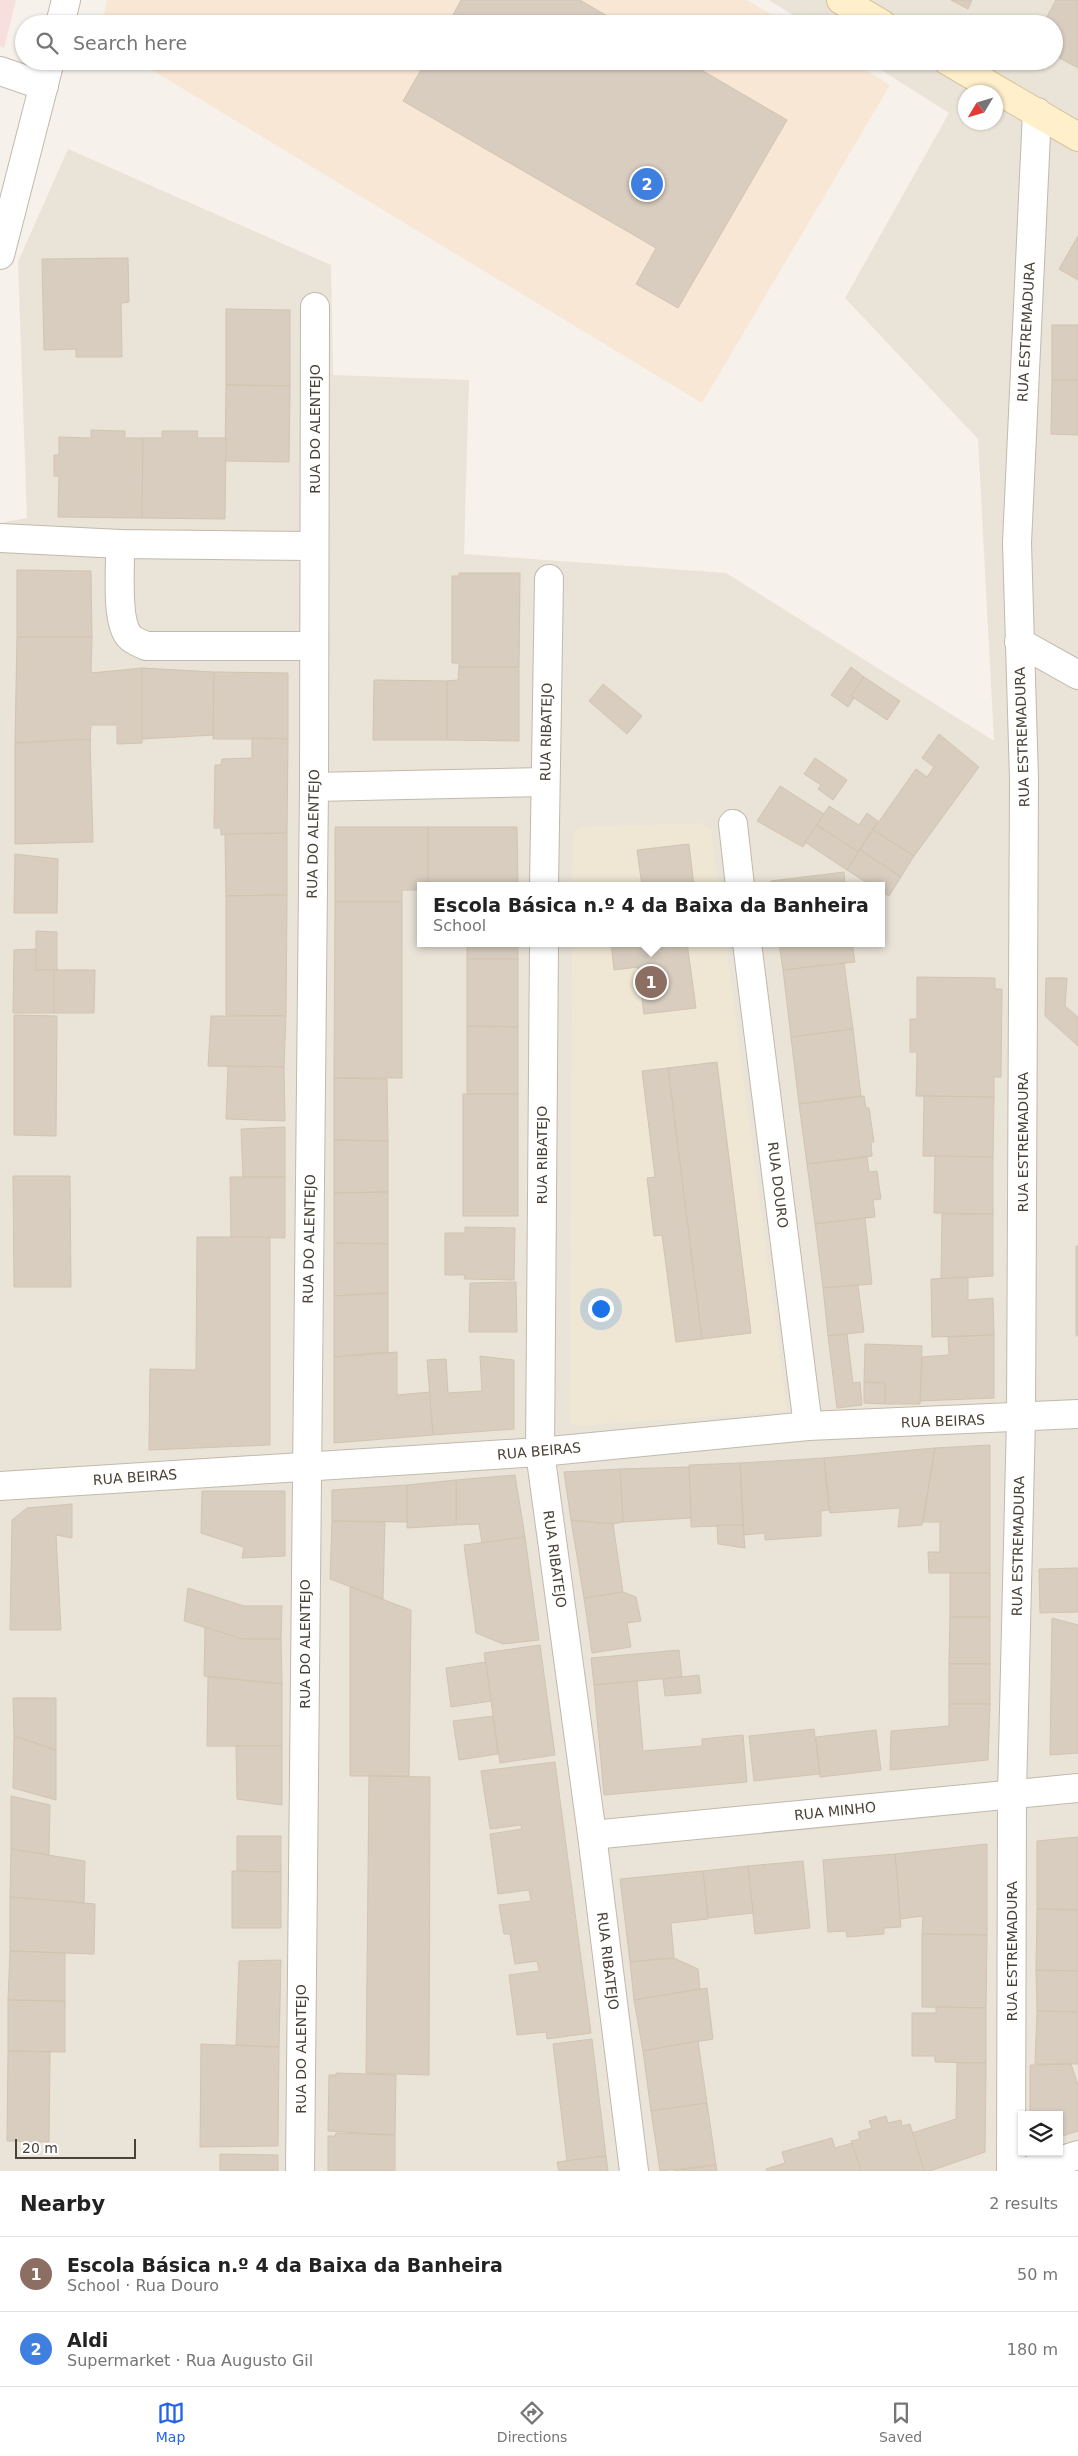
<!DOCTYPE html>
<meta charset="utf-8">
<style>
:root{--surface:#fff;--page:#f2f2f2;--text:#222;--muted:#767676;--line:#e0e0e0;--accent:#2563eb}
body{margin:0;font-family:"DejaVu Sans",sans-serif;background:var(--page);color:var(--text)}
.controls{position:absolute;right:15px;bottom:15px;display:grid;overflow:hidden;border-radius:0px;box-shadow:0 1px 4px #0004}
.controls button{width:45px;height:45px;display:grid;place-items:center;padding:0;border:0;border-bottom:1px solid var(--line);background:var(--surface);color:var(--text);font:25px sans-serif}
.compass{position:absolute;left:958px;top:85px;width:45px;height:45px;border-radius:50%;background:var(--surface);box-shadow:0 1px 4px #0004;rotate:232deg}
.scale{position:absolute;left:15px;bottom:12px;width:121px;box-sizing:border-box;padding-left:5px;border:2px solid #4a4237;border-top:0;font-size:14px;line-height:18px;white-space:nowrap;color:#4a4237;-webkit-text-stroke:4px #fff;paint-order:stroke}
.you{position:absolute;left:600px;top:1308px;width:18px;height:18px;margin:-12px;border:4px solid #fff;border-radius:50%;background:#1a73e8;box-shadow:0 0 0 8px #1a73e833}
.badge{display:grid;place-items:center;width:32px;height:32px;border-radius:50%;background:var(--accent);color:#fff;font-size:16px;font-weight:700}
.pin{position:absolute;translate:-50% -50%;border:2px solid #fff;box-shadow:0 1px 5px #0006}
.popup{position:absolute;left:417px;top:882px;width:468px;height:65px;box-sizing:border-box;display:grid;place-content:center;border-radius:0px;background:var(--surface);filter:drop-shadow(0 1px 4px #0005);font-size:16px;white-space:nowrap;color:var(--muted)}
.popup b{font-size:19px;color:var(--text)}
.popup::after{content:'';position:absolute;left:50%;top:100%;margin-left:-10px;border:10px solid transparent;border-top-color:var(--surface)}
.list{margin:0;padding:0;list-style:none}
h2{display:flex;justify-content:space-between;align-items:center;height:65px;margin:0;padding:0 20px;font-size:21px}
h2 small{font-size:16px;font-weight:400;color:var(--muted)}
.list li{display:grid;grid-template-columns:32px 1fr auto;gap:15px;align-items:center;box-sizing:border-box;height:75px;padding:0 20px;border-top:1px solid var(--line)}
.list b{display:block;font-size:19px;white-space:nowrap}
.list p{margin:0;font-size:16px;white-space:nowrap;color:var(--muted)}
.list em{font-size:16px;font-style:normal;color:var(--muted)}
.icon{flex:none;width:28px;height:28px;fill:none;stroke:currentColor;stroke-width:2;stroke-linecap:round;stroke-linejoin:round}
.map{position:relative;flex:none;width:1078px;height:2171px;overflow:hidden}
.search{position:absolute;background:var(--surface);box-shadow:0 1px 4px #0004;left:15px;right:15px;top:15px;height:55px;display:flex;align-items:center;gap:12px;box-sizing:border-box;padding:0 18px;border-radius:28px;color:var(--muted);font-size:19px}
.sheet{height:215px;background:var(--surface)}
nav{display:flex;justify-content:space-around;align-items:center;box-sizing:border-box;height:70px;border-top:1px solid var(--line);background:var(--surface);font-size:14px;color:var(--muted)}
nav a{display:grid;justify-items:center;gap:2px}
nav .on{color:var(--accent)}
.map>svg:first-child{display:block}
.residential{fill:#eae3d8;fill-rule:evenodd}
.commercial{fill:#f8e7d5}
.education{fill:#efe6d3}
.medical{fill:#f6dfdd}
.building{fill:#d8cdbf;stroke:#d3c4b1}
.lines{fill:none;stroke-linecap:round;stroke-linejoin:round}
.street-casing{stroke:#c2b9ac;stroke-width:30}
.secondary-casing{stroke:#d8c398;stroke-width:30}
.street{stroke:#fff;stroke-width:28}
.secondary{stroke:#ffefcb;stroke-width:28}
.labels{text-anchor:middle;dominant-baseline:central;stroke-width:5;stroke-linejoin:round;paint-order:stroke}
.street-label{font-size:14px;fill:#4a4237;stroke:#fff}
</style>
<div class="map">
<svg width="1078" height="2171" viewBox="0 0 1078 2171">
<rect width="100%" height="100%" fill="#f6f1ea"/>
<path class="residential" d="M 769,0 L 1078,0 L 1078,2171 L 0,2171 L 0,523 L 27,518 L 18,262 L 68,149 L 331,265 L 333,375 L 469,380 L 464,554 L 726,573 L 994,741 L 978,439 L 845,298 L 949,113 L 867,61 L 1054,61 L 1054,24 L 807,24 ZM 966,92 L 996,92 L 996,122 L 966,122 ZM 421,886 L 881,886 L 881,943 L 421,943 ZM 1022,2115 L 1059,2115 L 1059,2152 L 1022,2152 Z"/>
<g class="commercial">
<polygon points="107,0 747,0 787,24 102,24"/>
<polygon points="137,61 850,61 890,85 702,403"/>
</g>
<g class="education">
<polygon points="702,823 711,830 718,886 572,886 573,835 577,829 581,827"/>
<polygon points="572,943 726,943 787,1411 576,1426 570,1422"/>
</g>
<polygon class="medical" points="0,0 16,0 4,48 0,46"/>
<g class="building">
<polygon points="461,0 580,0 621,24 448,24"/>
<polygon points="951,0 972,0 968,9"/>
<polygon points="1056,0 1078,0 1078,68 1054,55 1054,24 1043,24"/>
<polygon points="426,61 686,61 787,120 678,308 636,284 656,248 403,101"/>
<polygon points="1078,236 1078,280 1059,269"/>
<polygon points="128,258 129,302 121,303 122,357 76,357 76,349 44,350 42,259"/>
<polygon points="226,309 290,310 290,386 226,385"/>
<rect x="1052" y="325" width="26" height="55"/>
<polygon points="1052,380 1078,380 1078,435 1051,434"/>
<polygon points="226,385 290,386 289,462 225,461"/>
<polygon points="91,430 125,431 125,438 143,438 142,518 58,517 59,476 54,476 54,455 59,455 59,437 91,438"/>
<polygon points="162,431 198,431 197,438 226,438 225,519 142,518 143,438 162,438"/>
<polygon points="17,570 91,571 92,637 17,637"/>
<polygon points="459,573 520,573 519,667 459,667 459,663 452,663 452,576 459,576"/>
<polygon points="17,637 92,637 91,673 142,668 142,743 117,744 117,725 91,725 90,743 15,743"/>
<polygon points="459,667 519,667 519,741 447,740 447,681 458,680"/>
<polygon points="851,667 864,677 851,696 854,698 848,707 831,695"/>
<polygon points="142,668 214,672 214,735 142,739"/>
<polygon points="214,672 288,673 288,739 213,739"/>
<polygon points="864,677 900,701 887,720 851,696"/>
<polygon points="374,680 447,681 447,740 373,740"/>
<polygon points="603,684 642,716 627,734 589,701"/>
<polygon points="939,734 979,767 914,856 873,830 916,769 927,777 934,767 922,758"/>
<polygon points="252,738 288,739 287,833 221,835 221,828 214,828 215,765 221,765 222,759 252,758"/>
<polygon points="90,739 93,842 15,844 15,743"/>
<polygon points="815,758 847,780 833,800 818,789 821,785 804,774"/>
<polygon points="780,786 824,814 803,847 757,821"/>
<polygon points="829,806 859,825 867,813 878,821 858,852 817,825"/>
<polygon points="817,825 858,852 847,870 805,842"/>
<polygon points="335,827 428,827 428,886 421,886 421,890 402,890 402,902 335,902"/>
<polygon points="428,827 517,827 518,886 428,886"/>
<polygon points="873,830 914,856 901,877 860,850"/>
<polygon points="287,833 287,895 226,896 225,834"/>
<polygon points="689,844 694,886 642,886 637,850"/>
<polygon points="860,850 901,877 889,896 881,891 881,886 872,886 847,870"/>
<polygon points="15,854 58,859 57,913 14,913"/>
<polygon points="844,872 845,886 772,886 771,881"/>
<polygon points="287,895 286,1016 226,1015 226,896"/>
<polygon points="335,902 402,902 402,1078 334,1078"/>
<polygon points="36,931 57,932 57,970 36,970"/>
<rect x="467" y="943" width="51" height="16"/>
<polygon points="611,943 687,943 696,1008 644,1014 638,967 614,970"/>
<polygon points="779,943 852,943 855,962 783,970"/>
<polygon points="36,949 36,970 54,970 54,1013 13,1013 14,950"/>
<polygon points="467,959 518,959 518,1027 467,1026"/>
<polygon points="844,963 853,1029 791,1037 783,970"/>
<polygon points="54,970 95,970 94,1013 54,1013"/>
<polygon points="917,977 995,978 995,989 1002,989 1001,1077 994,1077 994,1097 916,1096 917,1052 910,1052 910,1019 917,1019"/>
<polygon points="1046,978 1067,978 1065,1006 1078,1017 1078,1046 1045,1016"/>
<polygon points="14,1015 57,1016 56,1136 14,1135"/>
<polygon points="211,1016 286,1016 284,1067 208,1066"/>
<polygon points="467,1026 518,1027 518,1094 467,1094"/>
<polygon points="853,1029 861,1096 799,1104 791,1037"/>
<polygon points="717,1062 751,1333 702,1339 668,1068"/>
<polygon points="228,1066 284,1067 285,1121 226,1119"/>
<polygon points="668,1068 702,1339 676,1342 662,1235 654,1236 647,1178 655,1177 642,1071"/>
<polygon points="334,1078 387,1079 388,1141 334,1140"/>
<rect x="463" y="1094" width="55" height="122"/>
<polygon points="864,1096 866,1108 869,1108 874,1142 871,1142 872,1156 807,1164 799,1104"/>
<polygon points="924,1096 994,1097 993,1157 923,1156"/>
<polygon points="285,1127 285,1177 243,1177 241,1129"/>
<polygon points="334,1140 388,1141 388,1192 334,1193"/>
<polygon points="935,1156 993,1157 993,1214 934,1213"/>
<polygon points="867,1157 869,1172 877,1171 881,1199 873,1200 875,1217 815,1224 807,1164"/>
<polygon points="13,1176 70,1176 71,1287 14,1287"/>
<polygon points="230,1177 285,1177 285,1238 231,1237"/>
<polygon points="388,1192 388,1244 334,1243 334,1193"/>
<polygon points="942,1214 993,1214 993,1276 941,1279"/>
<polygon points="865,1218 872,1284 823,1288 815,1224"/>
<polygon points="465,1227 515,1228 514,1280 464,1279 465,1275 445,1275 445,1233 465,1233"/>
<polygon points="197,1237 270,1237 270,1445 149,1450 150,1369 196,1370"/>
<polygon points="334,1243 388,1244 388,1293 334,1296"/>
<polygon points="1076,1246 1078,1246 1078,1336 1076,1335"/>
<polygon points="968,1277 968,1300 993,1298 994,1335 932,1337 931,1279"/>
<polygon points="516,1282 517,1332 469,1332 470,1283"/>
<polygon points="858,1285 864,1332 828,1336 823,1288"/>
<polygon points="388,1293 388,1352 334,1357 334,1296"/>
<polygon points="847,1334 853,1383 860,1382 862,1405 837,1408 828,1336"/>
<polygon points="994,1335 994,1398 920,1401 922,1357 949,1355 948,1337"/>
<polygon points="865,1344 922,1346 920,1404 885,1404 885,1383 864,1382"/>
<polygon points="397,1352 397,1395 430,1392 433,1435 334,1443 334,1357"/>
<polygon points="480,1356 514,1360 514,1429 433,1435 427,1360 446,1359 448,1393 482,1391"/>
<polygon points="864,1382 885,1383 885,1404 864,1403"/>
<polygon points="990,1445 990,1573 929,1573 928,1552 940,1552 940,1522 923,1522 935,1448"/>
<polygon points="935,1448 922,1525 898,1527 900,1508 830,1513 824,1458"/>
<polygon points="824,1458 829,1510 821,1511 821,1536 765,1540 765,1533 744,1535 740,1463"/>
<polygon points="740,1463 743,1525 691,1527 689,1465"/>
<polygon points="689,1467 691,1518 623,1522 620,1469"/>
<polygon points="620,1469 623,1522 613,1524 571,1520 564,1472"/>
<polygon points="515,1475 525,1537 482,1543 479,1524 456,1525 456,1480"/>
<polygon points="456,1480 456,1525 407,1528 407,1485"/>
<polygon points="407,1485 407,1522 332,1521 332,1490"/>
<polygon points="202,1491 285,1491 285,1556 242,1558 244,1547 201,1533"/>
<polygon points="72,1504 72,1538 56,1535 61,1630 10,1630 12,1520 27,1508"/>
<polygon points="571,1520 613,1524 623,1592 584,1598"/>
<polygon points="332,1521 385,1522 383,1599 330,1579"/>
<polygon points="717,1525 743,1525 745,1548 718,1544"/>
<polygon points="525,1537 539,1640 503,1644 476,1633 464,1545"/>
<polygon points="1078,1568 1078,1612 1040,1613 1039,1569"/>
<rect x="950" y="1573" width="40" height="44"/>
<polygon points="350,1587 411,1610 409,1776 350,1776"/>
<polygon points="188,1588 244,1606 282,1606 281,1639 242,1639 184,1621"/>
<polygon points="623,1592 636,1597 641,1621 627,1623 631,1647 592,1653 584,1598"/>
<polygon points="950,1617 990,1617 990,1664 949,1664"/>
<polygon points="1052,1618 1078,1625 1078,1753 1050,1755"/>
<polygon points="205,1627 242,1639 281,1639 282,1684 204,1676"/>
<polygon points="540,1645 555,1755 500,1763 484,1653"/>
<polygon points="679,1650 682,1677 594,1685 591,1658"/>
<polygon points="486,1662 491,1701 451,1707 446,1668"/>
<rect x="949" y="1664" width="41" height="40"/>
<polygon points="699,1675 701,1693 665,1696 663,1679"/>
<polygon points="208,1677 282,1684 282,1746 207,1746"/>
<polygon points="637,1681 643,1751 702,1746 702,1739 743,1735 747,1782 604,1795 594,1685"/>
<polygon points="13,1698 56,1698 56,1750 14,1736"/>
<polygon points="949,1704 990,1704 988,1760 890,1770 891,1731 949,1726"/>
<polygon points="493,1716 498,1754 459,1760 453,1721"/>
<polygon points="814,1729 820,1774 754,1781 749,1736"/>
<polygon points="876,1730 881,1770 820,1777 816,1737"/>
<polygon points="14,1736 56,1750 56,1800 13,1788"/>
<polygon points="236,1746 282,1746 282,1805 237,1799"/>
<polygon points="555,1762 591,2033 547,2039 546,2032 517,2035 509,1975 539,1971 537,1961 515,1964 510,1934 504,1934 499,1905 531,1901 529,1890 498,1894 490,1834 522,1829 521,1825 490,1829 481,1771"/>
<polygon points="369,1776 430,1777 429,2075 366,2073"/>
<polygon points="11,1796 50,1805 49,1855 11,1849"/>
<polygon points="237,1836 281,1836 281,1872 237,1871"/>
<polygon points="1078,1837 1078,1910 1037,1909 1037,1841"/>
<polygon points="987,1844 987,1935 922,1934 923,1916 900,1919 895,1854"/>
<polygon points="11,1849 85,1861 84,1903 10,1897"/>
<polygon points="895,1854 901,1927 884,1928 884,1934 847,1937 846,1931 828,1932 823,1860"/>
<polygon points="803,1861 810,1928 755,1934 748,1866"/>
<polygon points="748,1866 753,1913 708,1918 703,1871"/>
<polygon points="232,1871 281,1872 281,1928 232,1928"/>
<polygon points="703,1871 708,1919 671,1923 674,1958 630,1962 620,1879"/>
<polygon points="10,1897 95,1904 94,1954 10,1951"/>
<polygon points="1037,1909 1078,1910 1078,1971 1036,1970"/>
<polygon points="922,1934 987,1935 986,2008 922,2007"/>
<polygon points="10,1951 65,1953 65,2001 8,2000"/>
<polygon points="674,1958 698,1969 700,1989 634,2000 630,1962"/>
<polygon points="281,1960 279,2047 236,2045 239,1961"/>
<polygon points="1036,1970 1078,1971 1078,2012 1037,2011"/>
<polygon points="707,1988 713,2039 643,2051 634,2000"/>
<polygon points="8,2000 65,2001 65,2052 8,2051"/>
<polygon points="936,2007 986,2008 986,2063 935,2062 935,2056 912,2056 912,2013 936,2013"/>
<polygon points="1037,2011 1078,2012 1078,2064 1035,2064"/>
<polygon points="592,2039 606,2156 567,2161 553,2044"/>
<polygon points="698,2041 707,2103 651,2111 643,2051"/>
<polygon points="201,2044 279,2047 278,2146 200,2147"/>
<polygon points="8,2051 50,2052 49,2142 7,2141"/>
<polygon points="957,2063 986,2063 985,2152 930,2171 924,2171 912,2133 956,2119"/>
<polygon points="1071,2064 1078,2085 1078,2131 1059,2137 1059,2115 1030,2115 1030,2065"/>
<polygon points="336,2073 396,2075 395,2135 328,2131 329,2075 336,2075"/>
<polygon points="707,2103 716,2165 660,2171 651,2111"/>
<polygon points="886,2116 888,2123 901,2120 902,2126 910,2124 924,2171 861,2171 851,2141 860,2139 858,2132 872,2128 869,2121"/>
<polygon points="336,2133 395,2135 395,2171 328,2171 328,2136 335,2136"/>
<polygon points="832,2138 835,2148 852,2143 861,2171 767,2171 766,2169 785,2163 782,2152"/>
<polygon points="220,2154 278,2155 278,2171 220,2171"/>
<polygon points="606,2156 608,2171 559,2171 557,2162"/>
<polygon points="716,2165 717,2171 673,2171"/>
</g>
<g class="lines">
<defs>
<g id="street">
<polyline points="60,24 66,0"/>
<polyline points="0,71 44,86"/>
<polyline points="0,255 50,61"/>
<polyline points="0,538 120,544 314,546"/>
<path d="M 120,544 C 121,565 115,620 129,636 C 133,641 140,643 146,646 L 314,646"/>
<polyline points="1019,642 1078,675"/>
<polyline points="314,787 545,782"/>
<polyline points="733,824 740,886"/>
<polyline points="544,886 549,579"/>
<polyline points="544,943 540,1452 592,1835 634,2171"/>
<polyline points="747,943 808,1426"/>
<polyline points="0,1486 540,1452 808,1426 1078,1414"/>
<polyline points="592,1835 1078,1788"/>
<polyline points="300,2171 314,787 315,307"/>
<polyline points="1011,2171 1012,1794 1021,1418 1024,779 1017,543 1037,112"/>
<polyline points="1027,2171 1078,2155"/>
</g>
<g id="secondary">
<polyline points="841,0 882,24"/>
<polyline points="948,61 1078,137"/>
</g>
</defs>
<use href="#street" class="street-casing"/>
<use href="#secondary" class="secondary-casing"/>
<use href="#street" class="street"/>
<use href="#secondary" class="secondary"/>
</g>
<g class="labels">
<g class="street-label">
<text transform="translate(1026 332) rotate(-87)">RUA ESTREMADURA</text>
<text transform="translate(315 429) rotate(-90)">RUA DO ALENTEJO</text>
<text transform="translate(546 732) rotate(-89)">RUA RIBATEJO</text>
<text transform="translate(1022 737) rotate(-92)">RUA ESTREMADURA</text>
<text transform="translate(313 834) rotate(-89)">RUA DO ALENTEJO</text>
<text transform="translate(1023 1142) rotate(-90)">RUA ESTREMADURA</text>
<text transform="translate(542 1155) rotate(-90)">RUA RIBATEJO</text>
<text transform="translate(778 1185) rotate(83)">RUA DOURO</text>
<text transform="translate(309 1239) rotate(-89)">RUA DO ALENTEJO</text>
<text transform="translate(943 1421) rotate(-2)">RUA BEIRAS</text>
<text transform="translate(539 1451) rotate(-5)">RUA BEIRAS</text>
<text transform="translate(135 1477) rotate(-4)">RUA BEIRAS</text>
<text transform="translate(1018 1546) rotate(-89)">RUA ESTREMADURA</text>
<text transform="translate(555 1559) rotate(82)">RUA RIBATEJO</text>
<text transform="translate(305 1644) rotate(-90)">RUA DO ALENTEJO</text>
<text transform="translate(835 1811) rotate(-6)">RUA MINHO</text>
<text transform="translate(1012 1951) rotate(-90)">RUA ESTREMADURA</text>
<text transform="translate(608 1961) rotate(83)">RUA RIBATEJO</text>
<text transform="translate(301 2049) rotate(-90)">RUA DO ALENTEJO</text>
</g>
</g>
</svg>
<div class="controls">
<button><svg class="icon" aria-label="layers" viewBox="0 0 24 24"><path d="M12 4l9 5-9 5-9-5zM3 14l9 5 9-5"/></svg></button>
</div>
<svg class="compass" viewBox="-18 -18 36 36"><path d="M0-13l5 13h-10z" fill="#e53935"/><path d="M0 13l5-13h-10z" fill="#767676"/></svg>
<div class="scale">20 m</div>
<div class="you"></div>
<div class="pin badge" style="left:651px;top:982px;background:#8d6e63">1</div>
<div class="popup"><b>Escola Básica n.º 4 da Baixa da Banheira</b>School</div>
<div class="pin badge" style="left:647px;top:184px;background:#3f7fe0">2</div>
<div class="search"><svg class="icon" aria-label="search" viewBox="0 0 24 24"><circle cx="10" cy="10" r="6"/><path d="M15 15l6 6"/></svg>Search here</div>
</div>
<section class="sheet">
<h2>Nearby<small>2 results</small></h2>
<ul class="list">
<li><span class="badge" style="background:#8d6e63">1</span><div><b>Escola Básica n.º 4 da Baixa da Banheira</b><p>School · Rua Douro</p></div><em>50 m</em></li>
<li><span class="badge" style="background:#3f7fe0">2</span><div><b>Aldi</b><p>Supermarket · Rua Augusto Gil</p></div><em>180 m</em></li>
</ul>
</section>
<nav>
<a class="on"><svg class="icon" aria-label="map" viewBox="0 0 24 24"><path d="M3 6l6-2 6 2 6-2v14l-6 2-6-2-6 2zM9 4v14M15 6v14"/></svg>Map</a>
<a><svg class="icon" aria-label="directions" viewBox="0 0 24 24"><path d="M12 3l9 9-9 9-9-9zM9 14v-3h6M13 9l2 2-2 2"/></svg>Directions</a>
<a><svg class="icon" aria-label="saved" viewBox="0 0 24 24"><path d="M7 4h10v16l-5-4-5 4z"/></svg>Saved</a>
</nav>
